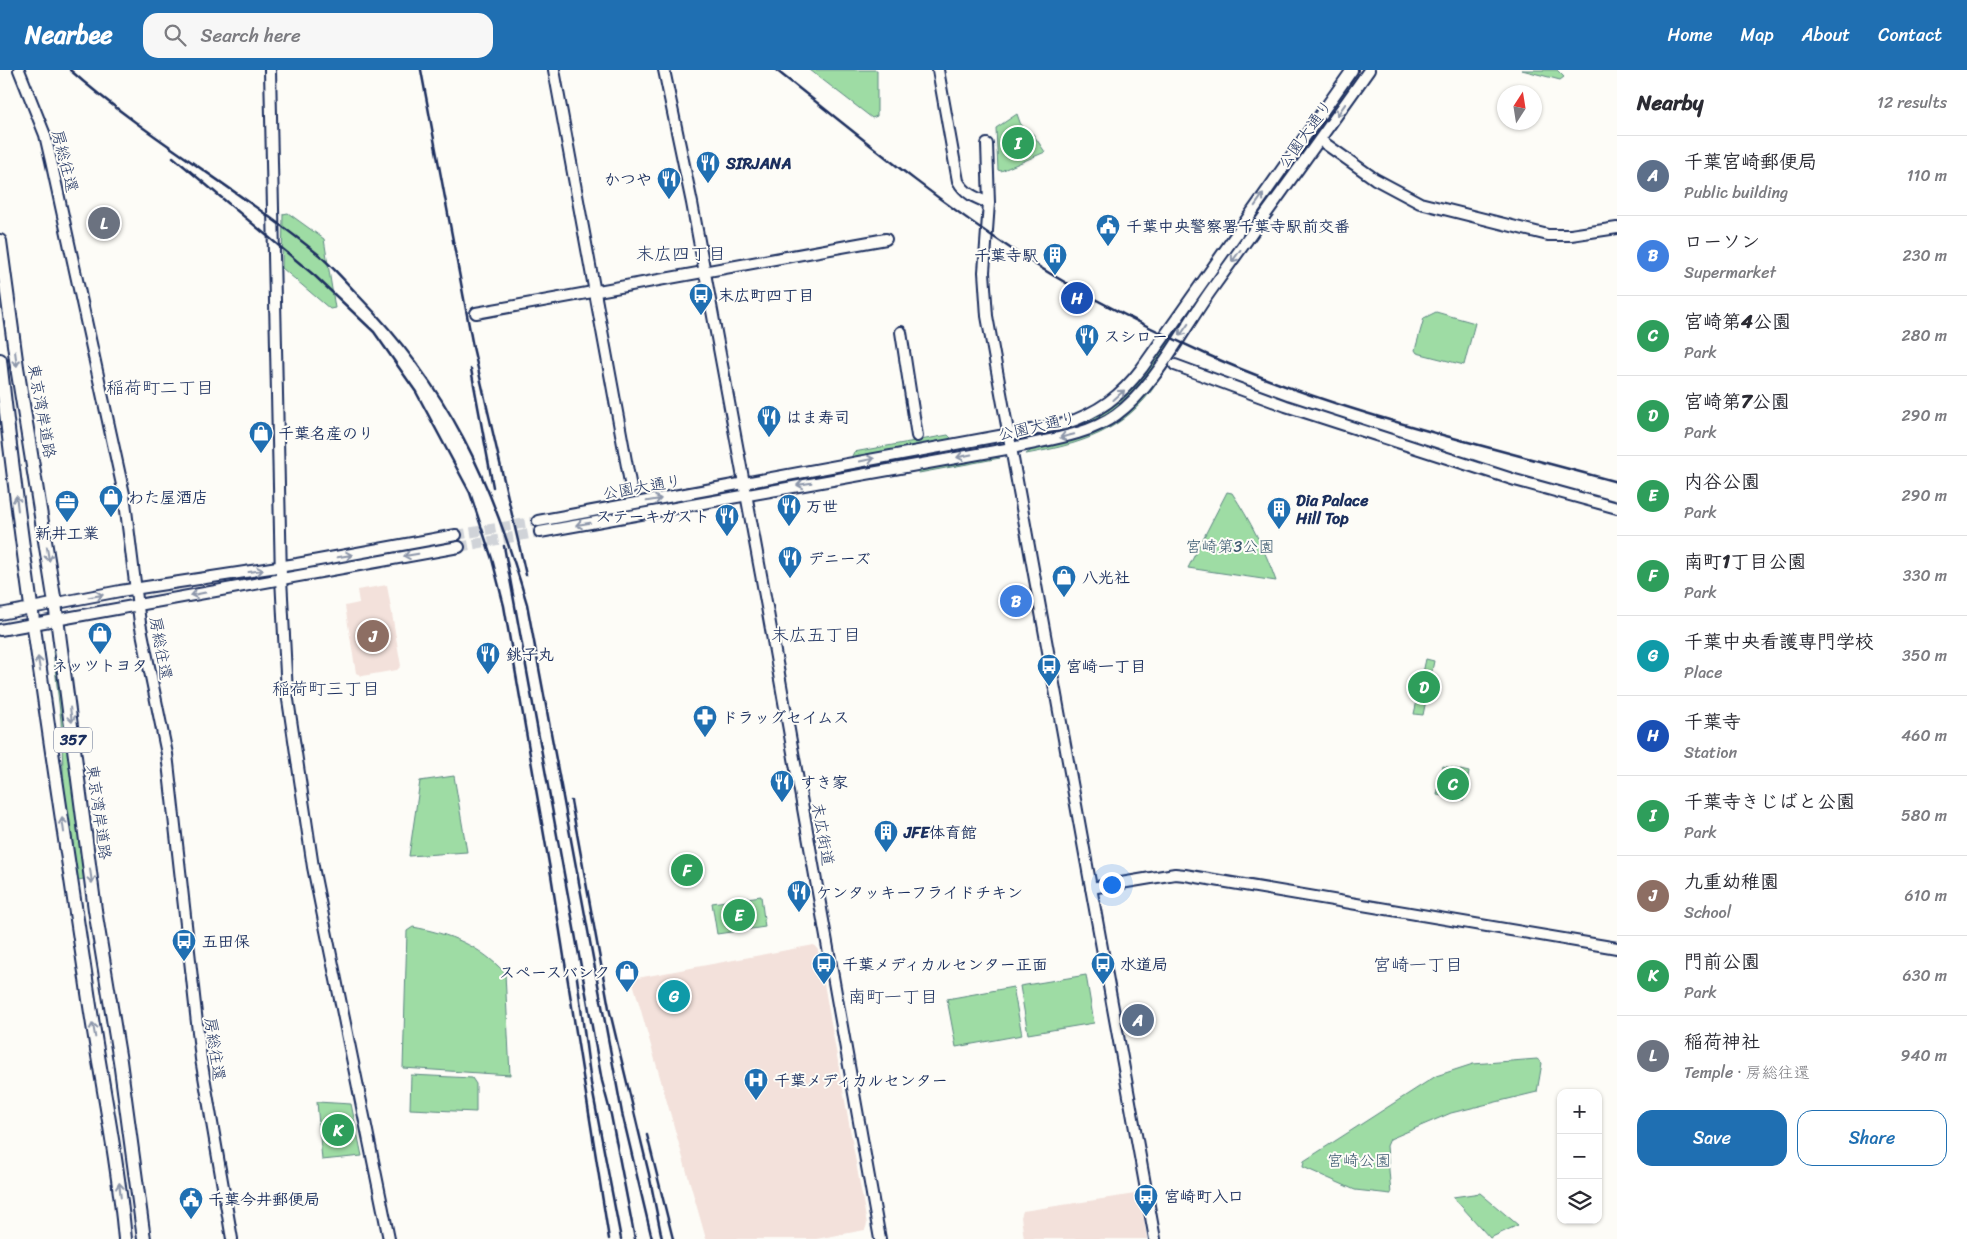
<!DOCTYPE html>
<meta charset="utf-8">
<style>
:root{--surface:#fff;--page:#f7f7f7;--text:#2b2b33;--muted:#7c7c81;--line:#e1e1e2;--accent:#1f6fb2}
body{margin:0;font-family:Sriracha,"Klee One",sans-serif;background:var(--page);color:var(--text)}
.controls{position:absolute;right:15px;bottom:15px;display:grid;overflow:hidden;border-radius:10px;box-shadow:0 1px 4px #0004}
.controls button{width:45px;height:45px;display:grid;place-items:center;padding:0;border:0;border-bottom:1px solid var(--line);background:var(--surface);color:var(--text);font:25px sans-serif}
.compass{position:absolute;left:1497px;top:15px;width:45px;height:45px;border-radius:50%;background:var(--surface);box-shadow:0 1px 4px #0004;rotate:12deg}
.you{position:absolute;left:1111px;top:814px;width:18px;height:18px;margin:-12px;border:4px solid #fff;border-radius:50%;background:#1a73e8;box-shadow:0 0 0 8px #1a73e833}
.badge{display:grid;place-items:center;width:32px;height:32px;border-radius:50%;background:var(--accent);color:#fff;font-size:16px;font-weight:700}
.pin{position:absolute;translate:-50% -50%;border:2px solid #fff;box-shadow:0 1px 5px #0006}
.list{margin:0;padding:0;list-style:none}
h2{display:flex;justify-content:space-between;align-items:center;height:65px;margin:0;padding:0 20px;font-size:21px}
h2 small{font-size:16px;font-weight:400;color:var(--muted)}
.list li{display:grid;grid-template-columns:32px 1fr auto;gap:15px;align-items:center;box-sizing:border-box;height:80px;padding:0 20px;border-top:1px solid var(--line)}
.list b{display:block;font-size:19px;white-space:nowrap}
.list p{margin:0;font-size:16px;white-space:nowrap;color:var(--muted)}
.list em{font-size:16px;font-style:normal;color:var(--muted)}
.actions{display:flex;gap:10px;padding:15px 20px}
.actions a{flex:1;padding:11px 0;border:1px solid var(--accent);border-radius:15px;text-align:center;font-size:18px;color:var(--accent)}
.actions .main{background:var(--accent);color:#fff}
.icon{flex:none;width:28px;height:28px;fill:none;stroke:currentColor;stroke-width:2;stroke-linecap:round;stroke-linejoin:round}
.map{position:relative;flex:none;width:1617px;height:1169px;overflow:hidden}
header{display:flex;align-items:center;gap:30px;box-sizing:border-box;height:70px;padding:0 25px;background:var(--accent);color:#fff}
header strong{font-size:24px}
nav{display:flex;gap:28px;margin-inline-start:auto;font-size:18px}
.search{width:350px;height:45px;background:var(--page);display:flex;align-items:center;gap:12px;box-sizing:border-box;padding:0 18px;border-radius:15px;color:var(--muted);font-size:19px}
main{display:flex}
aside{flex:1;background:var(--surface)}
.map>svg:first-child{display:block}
.built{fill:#f3e1db}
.green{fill:#9edca4;stroke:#5c8681}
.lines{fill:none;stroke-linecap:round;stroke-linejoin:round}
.tertiary-tunnel{stroke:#d0d3d8;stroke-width:10;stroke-dasharray:10 5;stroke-linecap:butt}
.tertiary-casing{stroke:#1b2f5e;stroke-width:14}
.trunk-casing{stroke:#1b2f5e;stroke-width:16}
.tertiary{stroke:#fdfcf7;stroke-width:10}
.trunk{stroke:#fdfcf7;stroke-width:12}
.rail{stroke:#1b2f5e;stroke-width:2.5}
.oneway{stroke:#8c96aa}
.labels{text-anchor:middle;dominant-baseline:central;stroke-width:4;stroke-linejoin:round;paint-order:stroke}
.shield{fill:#fdfcf7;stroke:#5f6c8c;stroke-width:1}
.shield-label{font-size:15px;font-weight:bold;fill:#1b2f5e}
.street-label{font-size:16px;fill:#1b2f5e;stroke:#fdfcf7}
.poi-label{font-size:16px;font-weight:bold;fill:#1b2f5e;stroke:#fdfcf7;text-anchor:start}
.park-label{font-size:16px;fill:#3c5a70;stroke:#fdfcf7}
.neighbourhood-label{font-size:18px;fill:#1b2f5e;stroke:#fdfcf7}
</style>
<header>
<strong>Nearbee</strong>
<div class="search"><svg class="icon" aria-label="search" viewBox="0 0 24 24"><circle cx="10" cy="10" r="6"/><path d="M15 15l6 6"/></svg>Search here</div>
<nav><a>Home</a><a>Map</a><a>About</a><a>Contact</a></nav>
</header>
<main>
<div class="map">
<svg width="1617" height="1169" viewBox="0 0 1617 1169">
<rect width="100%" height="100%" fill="#fdfcf7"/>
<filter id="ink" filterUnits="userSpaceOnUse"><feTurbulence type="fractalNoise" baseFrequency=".02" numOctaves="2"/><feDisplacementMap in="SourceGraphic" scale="10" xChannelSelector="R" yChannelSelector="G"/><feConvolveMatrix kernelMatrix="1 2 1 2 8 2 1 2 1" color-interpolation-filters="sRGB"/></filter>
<g filter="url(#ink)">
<g class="built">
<polygon points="387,515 401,596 397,600 362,606 356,603 345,536 359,533 357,520"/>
<polygon points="814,875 818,880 867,1154 865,1160 816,1169 706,1169 632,909"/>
<polygon points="1135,1124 1140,1125 1147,1169 1024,1169 1021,1147 1023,1141"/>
</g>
<g class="green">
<polygon points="810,0 877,0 877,46 872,48"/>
<polygon points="1522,0 1557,0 1564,7 1560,10"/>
<polygon points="1017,44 1022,58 1033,64 1045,82 1001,101 998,100 996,58"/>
<polygon points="288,143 324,169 335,238 330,239 282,198 283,144"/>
<polygon points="1436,242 1475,253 1464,295 1417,283 1415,280 1424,248"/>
<path d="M 1183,249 L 1185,252 C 1138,320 1124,354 1036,365 L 1068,358 L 1109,340 L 1133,318 Z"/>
<path d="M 1173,287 C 1170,297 1162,305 1157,313 C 1124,362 1081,374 1026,384 C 1039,372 1065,374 1081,368 C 1123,355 1148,321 1173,287 Z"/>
<polygon points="948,365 953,370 851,388 854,382"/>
<polygon points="991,386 1000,388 919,403 915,400"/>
<path d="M 1227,422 L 1232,423 C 1250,450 1265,480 1276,511 L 1188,498 Z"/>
<polygon points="53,580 55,581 84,809 78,810 64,724 61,651"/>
<polygon points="1426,589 1434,591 1423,645 1414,644"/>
<polygon points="1443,696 1469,702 1464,730 1437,725"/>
<polygon points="454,706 467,782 409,786 420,711"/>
<polygon points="693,791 696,806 680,809 677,794"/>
<polygon points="761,826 765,857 717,864 712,833"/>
<path d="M 413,857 C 450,864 479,875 505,903 L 510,1005 L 403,998 L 407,861 Z"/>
<polygon points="1086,905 1094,953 1028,964 1020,916"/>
<polygon points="1013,917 1022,965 956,977 947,929"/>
<polygon points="1537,989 1542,993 1537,1022 1451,1043 1390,1069 1387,1076 1391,1124 1355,1120 1303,1097 1304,1091 1436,1006 1473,994"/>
<polygon points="411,1005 472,1008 476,1014 476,1042 410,1039"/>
<polygon points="317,1032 351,1034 362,1086 322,1090"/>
<polygon points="1480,1123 1518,1155 1490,1168 1453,1127"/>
</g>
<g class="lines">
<g class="tertiary-tunnel">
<polyline points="456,465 538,451"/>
<polyline points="459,477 540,462"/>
</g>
<defs>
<g id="tertiary">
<polyline points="19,0 45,65 51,91 124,424 140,553 167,684 201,989 232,1169"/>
<polyline points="270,0 281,508 287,623 313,797 389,1169"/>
<polyline points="554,0 631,418"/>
<polyline points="664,0 692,133 767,537 880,1169"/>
<path d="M 938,0 L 958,111 C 965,124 976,128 989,133"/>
<polyline points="1320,70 1375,109 1420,133 1548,165 1571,165 1617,158"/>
<polyline points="987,74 989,133 984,202 987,246 1155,1169"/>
<polyline points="476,243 886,169"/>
<polyline points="901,262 917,366"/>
<polyline points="1175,295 1286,336 1515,410 1617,438"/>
<path d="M 538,451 L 1064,354 C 1098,343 1121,326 1142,298 L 1352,0"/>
<path d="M 540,462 L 1012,378 C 1046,370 1087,366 1116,345 C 1156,316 1183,259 1212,219 C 1264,146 1317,74 1369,0"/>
<polyline points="0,544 120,521 297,494 456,465"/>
<polyline points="0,560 459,477"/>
<polyline points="1091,818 1175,804 1185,805 1617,878"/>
</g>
<g id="trunk">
<polyline points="0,171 17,297 55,533 95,840 120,991 144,1169"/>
<path d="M 0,290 C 23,497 55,703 86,909 C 98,996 117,1081 125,1169"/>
</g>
</defs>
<use href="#tertiary" class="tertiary-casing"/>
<use href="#trunk" class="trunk-casing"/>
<use href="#tertiary" class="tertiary"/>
<use href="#trunk" class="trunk"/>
<g class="rail">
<path d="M 70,0 C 147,68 239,119 319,185 C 333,197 346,212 359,226 C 450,319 491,410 527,534 L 622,1043 L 652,1169"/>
<polyline points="421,0 473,277 526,505"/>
<path d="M 776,0 C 852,60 927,123 1007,176 C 1068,218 1140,254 1208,285 C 1338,343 1480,374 1617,412"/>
<polyline points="173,87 315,206 374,262 416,322 470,423 492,489 504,536 551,805 609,1169"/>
<polyline points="471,299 493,417"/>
<polyline points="504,476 602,1011 611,1045 635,1169"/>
<polyline points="571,731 609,938 649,1104 662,1169"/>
<polyline points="577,908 591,1013 621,1169"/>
<polyline points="647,1065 673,1169"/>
</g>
</g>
<defs><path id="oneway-shaft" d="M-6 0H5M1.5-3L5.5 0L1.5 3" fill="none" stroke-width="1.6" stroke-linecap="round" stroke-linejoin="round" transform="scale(1.25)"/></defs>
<g class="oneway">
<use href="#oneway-shaft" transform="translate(1341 40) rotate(125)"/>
<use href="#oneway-shaft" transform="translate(1259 130) rotate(-55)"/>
<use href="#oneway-shaft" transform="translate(1236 186) rotate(126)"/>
<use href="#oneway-shaft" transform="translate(1184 260) rotate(125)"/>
<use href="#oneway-shaft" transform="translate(16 289) rotate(83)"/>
<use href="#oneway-shaft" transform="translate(1119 325) rotate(-42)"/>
<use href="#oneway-shaft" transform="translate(1067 366) rotate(166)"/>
<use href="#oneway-shaft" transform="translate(964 386) rotate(169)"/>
<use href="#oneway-shaft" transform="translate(867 390) rotate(-11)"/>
<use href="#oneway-shaft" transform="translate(804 414) rotate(171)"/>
<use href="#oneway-shaft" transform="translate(654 430) rotate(-10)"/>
<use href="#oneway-shaft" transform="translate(17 433) rotate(-97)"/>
<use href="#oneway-shaft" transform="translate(583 454) rotate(170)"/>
<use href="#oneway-shaft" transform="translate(48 484) rotate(81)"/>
<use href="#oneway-shaft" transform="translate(411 485) rotate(170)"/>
<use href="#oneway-shaft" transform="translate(345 486) rotate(-10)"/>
<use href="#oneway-shaft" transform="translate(256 501) rotate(-8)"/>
<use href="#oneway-shaft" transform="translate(198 524) rotate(169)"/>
<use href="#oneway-shaft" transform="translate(96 526) rotate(-10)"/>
<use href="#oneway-shaft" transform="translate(39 594) rotate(-99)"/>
<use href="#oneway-shaft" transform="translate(71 645) rotate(83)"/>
<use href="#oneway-shaft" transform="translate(63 755) rotate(-98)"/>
<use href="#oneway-shaft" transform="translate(91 806) rotate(82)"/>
<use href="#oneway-shaft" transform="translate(94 960) rotate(-100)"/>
<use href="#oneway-shaft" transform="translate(120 1120) rotate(-96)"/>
</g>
</g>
<defs>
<symbol id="restaurant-pin" viewBox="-11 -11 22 30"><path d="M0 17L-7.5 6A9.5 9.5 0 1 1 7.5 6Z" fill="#1f6fb2" stroke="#fdfcf7"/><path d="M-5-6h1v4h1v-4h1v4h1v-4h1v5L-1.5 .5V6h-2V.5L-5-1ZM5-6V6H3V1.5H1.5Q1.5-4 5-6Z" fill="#fff"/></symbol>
<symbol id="civic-pin" viewBox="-11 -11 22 30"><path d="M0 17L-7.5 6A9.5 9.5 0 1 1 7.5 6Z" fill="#1f6fb2" stroke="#fdfcf7"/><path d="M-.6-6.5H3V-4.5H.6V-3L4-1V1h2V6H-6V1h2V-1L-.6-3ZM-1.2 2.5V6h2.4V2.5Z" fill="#fff"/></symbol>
<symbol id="building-pin" viewBox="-11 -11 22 30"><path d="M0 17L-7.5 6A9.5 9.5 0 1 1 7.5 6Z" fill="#1f6fb2" stroke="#fdfcf7"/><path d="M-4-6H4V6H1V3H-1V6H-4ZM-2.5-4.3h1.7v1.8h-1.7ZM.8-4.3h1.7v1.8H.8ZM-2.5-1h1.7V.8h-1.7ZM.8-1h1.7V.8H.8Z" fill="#fff"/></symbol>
<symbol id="bus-pin" viewBox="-11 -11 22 30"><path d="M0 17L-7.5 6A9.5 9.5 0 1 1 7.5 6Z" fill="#1f6fb2" stroke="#fdfcf7"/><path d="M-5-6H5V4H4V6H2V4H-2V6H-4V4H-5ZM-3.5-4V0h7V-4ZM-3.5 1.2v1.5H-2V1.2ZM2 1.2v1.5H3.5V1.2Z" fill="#fff"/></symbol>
<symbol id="shop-pin" viewBox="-11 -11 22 30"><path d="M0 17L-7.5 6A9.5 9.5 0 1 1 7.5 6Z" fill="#1f6fb2" stroke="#fdfcf7"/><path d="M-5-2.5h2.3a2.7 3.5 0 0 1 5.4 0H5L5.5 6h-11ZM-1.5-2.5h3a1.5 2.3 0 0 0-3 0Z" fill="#fff"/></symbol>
<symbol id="office-pin" viewBox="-11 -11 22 30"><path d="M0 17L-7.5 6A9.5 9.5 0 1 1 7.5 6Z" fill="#1f6fb2" stroke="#fdfcf7"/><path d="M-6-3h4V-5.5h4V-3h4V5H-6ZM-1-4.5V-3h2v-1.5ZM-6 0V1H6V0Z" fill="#fff"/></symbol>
<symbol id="pharmacy-pin" viewBox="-11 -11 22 30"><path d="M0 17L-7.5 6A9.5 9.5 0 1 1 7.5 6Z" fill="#1f6fb2" stroke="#fdfcf7"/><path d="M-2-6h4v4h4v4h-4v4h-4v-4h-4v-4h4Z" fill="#fff"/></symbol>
<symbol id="hospital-pin" viewBox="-11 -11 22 30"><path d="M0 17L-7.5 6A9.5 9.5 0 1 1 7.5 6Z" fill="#1f6fb2" stroke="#fdfcf7"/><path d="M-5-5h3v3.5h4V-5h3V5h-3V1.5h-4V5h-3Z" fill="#fff"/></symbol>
</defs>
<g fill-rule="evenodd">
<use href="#restaurant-pin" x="694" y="79" width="28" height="38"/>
<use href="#restaurant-pin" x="655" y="95" width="28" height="38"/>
<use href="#civic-pin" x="1094" y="142" width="28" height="38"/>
<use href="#building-pin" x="1041" y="171" width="28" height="38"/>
<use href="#bus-pin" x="687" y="211" width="28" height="38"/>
<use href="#restaurant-pin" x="1073" y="252" width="28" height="38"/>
<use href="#restaurant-pin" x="755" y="333" width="28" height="38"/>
<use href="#shop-pin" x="247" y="349" width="28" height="38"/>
<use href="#shop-pin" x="97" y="413" width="28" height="38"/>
<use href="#office-pin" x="53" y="418" width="28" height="38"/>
<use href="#restaurant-pin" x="775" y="422" width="28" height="38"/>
<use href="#building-pin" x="1265" y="425" width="28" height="38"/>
<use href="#restaurant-pin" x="713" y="432" width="28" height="38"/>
<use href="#restaurant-pin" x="776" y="474" width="28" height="38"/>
<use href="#shop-pin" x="1050" y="493" width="28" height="38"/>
<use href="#shop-pin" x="86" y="550" width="28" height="38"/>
<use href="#restaurant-pin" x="474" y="570" width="28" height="38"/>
<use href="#bus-pin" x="1035" y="582" width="28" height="38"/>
<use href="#pharmacy-pin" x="691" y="633" width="28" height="38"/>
<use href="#restaurant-pin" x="768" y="698" width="28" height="38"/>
<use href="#building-pin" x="872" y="748" width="28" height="38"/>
<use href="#restaurant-pin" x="785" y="808" width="28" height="38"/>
<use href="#bus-pin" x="170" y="857" width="28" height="38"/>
<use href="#bus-pin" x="810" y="880" width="28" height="38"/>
<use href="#bus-pin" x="1089" y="880" width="28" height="38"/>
<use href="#shop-pin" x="613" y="888" width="28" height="38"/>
<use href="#hospital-pin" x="742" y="996" width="28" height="38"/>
<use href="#bus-pin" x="1132" y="1112" width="28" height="38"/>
<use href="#civic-pin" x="177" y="1115" width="28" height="38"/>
</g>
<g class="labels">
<rect class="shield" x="54" y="657.5" width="38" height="25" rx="4"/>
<g class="shield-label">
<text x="73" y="670">357</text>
</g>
<g class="street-label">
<text transform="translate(1305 64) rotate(-54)">公園大通り</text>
<text transform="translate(65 91) rotate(76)">房総往還</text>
<text transform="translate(42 341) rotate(80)">東京湾岸道路</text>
<text transform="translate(1037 356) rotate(-13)">公園大通り</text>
<text transform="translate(642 417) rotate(-10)">公園大通り</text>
<text transform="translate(161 578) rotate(80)">房総往還</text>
<text transform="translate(99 742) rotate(82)">東京湾岸道路</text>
<text transform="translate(823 764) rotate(80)">末広街道</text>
<text transform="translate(215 979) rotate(82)">房総往還</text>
</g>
<g class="poi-label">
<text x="726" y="93">SIRJANA</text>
<text x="652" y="109" text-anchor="end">かつや</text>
<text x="1126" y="156">千葉中央警察署千葉寺駅前交番</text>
<text x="1038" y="185" text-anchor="end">千葉寺駅</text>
<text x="718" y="225">末広町四丁目</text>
<text x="1104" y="266">スシロー</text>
<text x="786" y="347">はま寿司</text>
<text x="278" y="363">千葉名産のり</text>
<text x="128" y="427">わた屋酒店</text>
<text x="1296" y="430">Dia Palace<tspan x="1296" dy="18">Hill Top</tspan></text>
<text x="806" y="436">万世</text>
<text x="710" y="446" text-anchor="end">ステーキガスト</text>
<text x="67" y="463" text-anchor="middle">新井工業</text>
<text x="808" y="488">デニーズ</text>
<text x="1082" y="507">八光社</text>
<text x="506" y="584">銚子丸</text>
<text x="100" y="595" text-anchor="middle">ネッツトヨタ</text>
<text x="1066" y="596">宮崎一丁目</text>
<text x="722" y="647">ドラッグセイムス</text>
<text x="800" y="712">すき家</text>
<text x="904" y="762">JFE体育館</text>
<text x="816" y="822">ケンタッキーフライドチキン</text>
<text x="202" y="871">五田保</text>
<text x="842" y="894">千葉メディカルセンター正面</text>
<text x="1120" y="894">水道局</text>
<text x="610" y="902" text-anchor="end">スペースバンク</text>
<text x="774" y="1010">千葉メディカルセンター</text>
<text x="1164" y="1126">宮崎町入口</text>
<text x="208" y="1129">千葉今井郵便局</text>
</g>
<g class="park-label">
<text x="1230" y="476">宮崎第3公園</text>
<text x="1359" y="1090">宮崎公園</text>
</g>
<g class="neighbourhood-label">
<text x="681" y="184">末広四丁目</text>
<text x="160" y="318">稲荷町二丁目</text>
<text x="816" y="565">末広五丁目</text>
<text x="326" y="619">稲荷町三丁目</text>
<text x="1418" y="895">宮崎一丁目</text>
<text x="893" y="927">南町一丁目</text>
</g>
</g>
</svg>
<div class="controls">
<button>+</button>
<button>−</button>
<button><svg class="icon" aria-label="layers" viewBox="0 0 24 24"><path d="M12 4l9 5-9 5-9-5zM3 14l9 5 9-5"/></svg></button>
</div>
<svg class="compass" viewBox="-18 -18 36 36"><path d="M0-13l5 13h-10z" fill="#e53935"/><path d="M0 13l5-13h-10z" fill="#7c7c81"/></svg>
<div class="you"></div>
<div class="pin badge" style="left:1138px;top:950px;background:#5c6f8a">A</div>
<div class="pin badge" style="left:1016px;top:531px;background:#3f7fe0">B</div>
<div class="pin badge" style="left:1453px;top:714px;background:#2e9e5b">C</div>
<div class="pin badge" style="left:1424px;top:617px;background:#2e9e5b">D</div>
<div class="pin badge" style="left:739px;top:845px;background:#2e9e5b">E</div>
<div class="pin badge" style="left:687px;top:800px;background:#2e9e5b">F</div>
<div class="pin badge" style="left:674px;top:926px;background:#0f9aa8">G</div>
<div class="pin badge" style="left:1077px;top:228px;background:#1a4fb4">H</div>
<div class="pin badge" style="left:1018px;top:73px;background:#2e9e5b">I</div>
<div class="pin badge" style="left:373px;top:566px;background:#8d6e63">J</div>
<div class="pin badge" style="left:338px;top:1060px;background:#2e9e5b">K</div>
<div class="pin badge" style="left:104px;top:153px;background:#6b7280">L</div>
</div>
<aside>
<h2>Nearby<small>12 results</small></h2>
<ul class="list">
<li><span class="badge" style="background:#5c6f8a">A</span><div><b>千葉宮崎郵便局</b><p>Public building</p></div><em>110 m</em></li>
<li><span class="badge" style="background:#3f7fe0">B</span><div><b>ローソン</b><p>Supermarket</p></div><em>230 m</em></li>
<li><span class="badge" style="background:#2e9e5b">C</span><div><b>宮崎第4公園</b><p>Park</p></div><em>280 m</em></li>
<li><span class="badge" style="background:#2e9e5b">D</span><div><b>宮崎第7公園</b><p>Park</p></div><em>290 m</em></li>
<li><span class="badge" style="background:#2e9e5b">E</span><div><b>内谷公園</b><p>Park</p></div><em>290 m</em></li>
<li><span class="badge" style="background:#2e9e5b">F</span><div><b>南町1丁目公園</b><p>Park</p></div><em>330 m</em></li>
<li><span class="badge" style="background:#0f9aa8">G</span><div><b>千葉中央看護専門学校</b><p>Place</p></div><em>350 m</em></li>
<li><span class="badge" style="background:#1a4fb4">H</span><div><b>千葉寺</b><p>Station</p></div><em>460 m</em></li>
<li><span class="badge" style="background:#2e9e5b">I</span><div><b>千葉寺きじばと公園</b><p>Park</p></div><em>580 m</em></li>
<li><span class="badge" style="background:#8d6e63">J</span><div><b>九重幼稚園</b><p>School</p></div><em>610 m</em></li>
<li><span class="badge" style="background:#2e9e5b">K</span><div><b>門前公園</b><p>Park</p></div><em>630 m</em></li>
<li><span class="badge" style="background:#6b7280">L</span><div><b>稲荷神社</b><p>Temple · 房総往還</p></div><em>940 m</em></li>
</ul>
<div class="actions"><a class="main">Save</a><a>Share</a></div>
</aside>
</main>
